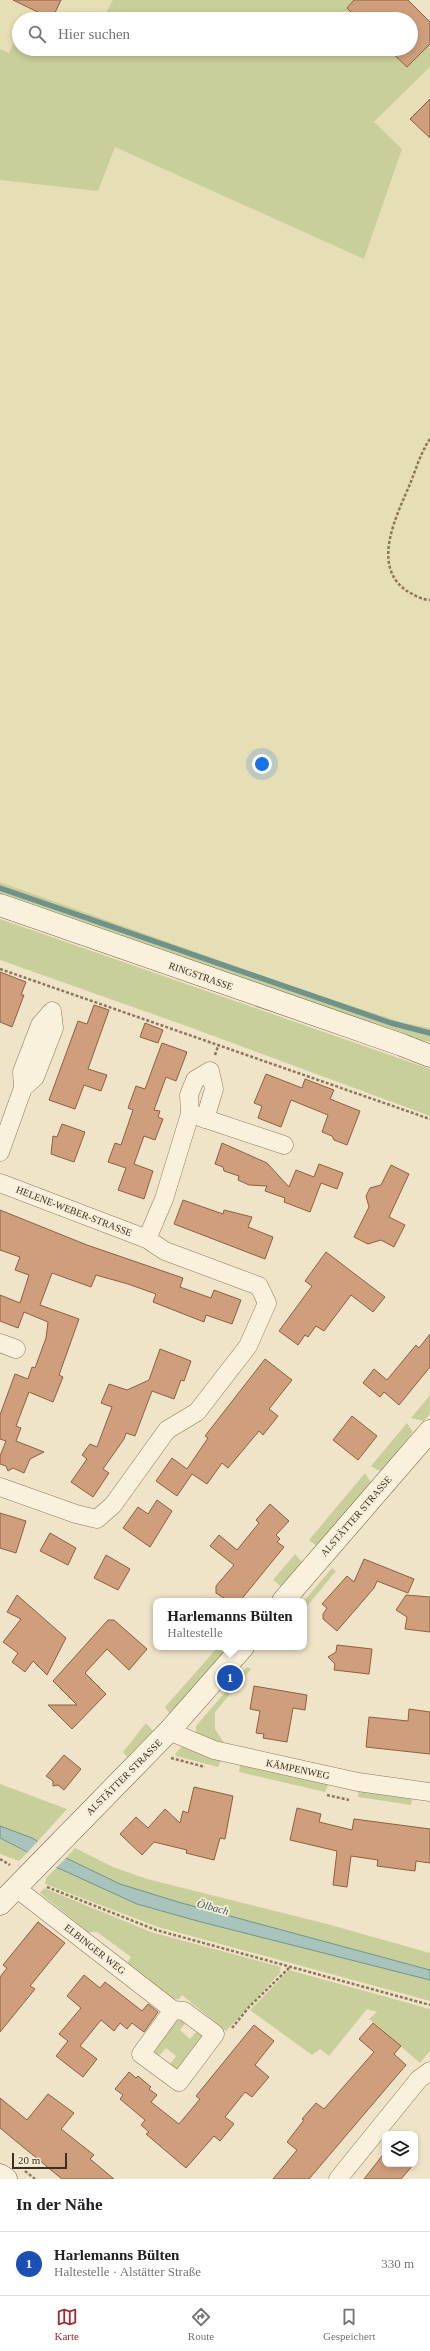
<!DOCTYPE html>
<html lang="de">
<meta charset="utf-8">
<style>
:root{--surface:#fff;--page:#f2f2f2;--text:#202124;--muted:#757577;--line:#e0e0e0;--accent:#9e2a2b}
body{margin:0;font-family:"Times New Roman",serif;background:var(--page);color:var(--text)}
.controls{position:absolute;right:12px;bottom:12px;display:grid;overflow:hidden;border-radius:8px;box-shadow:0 2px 6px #0003}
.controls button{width:36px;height:36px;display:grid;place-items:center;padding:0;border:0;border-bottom:1px solid var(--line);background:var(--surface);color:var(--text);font:20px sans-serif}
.scale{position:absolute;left:12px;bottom:10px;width:55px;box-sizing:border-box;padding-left:4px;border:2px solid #3d2e20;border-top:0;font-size:11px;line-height:14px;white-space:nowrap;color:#3d2e20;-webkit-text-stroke:3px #f7eed8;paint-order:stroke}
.you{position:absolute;left:262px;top:764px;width:14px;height:14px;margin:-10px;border:3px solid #fff;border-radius:50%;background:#1a73e8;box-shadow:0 0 0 6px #1a73e833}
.badge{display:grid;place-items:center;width:26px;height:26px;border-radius:50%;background:var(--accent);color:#fff;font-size:13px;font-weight:700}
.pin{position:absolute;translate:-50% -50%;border:2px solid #fff;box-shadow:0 1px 4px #0006}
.popup{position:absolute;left:153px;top:1598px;width:154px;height:52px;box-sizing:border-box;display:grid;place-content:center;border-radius:8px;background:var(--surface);filter:drop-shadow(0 1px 3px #0005);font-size:13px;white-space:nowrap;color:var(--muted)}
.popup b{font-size:15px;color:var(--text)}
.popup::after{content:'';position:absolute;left:50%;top:100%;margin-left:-8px;border:8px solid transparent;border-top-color:var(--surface)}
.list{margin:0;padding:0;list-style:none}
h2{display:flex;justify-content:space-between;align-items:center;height:52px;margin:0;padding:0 16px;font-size:17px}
h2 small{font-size:13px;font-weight:400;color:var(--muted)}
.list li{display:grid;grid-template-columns:26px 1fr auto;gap:12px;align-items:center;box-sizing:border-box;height:64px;padding:0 16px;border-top:1px solid var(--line)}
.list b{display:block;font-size:15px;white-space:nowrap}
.list p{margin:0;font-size:13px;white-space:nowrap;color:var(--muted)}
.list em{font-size:13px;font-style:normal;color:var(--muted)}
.icon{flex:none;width:22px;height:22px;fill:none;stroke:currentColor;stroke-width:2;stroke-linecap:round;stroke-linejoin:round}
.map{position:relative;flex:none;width:430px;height:2179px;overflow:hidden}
.search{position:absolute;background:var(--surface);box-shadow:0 2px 6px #0003;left:12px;right:12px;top:12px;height:44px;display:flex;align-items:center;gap:10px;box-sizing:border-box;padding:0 14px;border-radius:22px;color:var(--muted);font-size:15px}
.sheet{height:116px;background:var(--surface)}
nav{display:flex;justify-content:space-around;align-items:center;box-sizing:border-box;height:56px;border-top:1px solid var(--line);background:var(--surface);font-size:11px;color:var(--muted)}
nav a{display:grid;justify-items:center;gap:2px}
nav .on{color:var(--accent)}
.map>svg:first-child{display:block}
.farmland{fill:#e6deb5}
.green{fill:#c9cf9b}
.water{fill:#a9c4bc;stroke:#6f938a}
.pier{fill:#f0e4c8}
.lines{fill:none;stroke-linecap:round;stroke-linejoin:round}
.stream{stroke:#6f938a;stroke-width:5.5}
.building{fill:#cf9f7d;stroke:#8d5f41}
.street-casing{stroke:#8d765c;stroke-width:19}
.secondary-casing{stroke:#6f573f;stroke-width:23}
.path{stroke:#8d765c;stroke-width:2.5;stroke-dasharray:3 2;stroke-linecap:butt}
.street{stroke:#faf1dc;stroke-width:18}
.secondary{stroke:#faf1dc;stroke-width:22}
.labels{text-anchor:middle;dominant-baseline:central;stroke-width:3.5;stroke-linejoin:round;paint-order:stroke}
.street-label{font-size:10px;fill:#3d2e20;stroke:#f7eed8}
.water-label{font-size:11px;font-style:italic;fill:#2f5d5a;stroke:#f7eed8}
</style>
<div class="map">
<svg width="430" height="2179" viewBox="0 0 430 2179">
<rect width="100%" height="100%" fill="#f0e4c8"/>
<polygon class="farmland" points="0,0 168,0 160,19 19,19 19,49 364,259 402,149 374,123 430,67 430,1028 401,1022 291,986 0,882"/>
<g class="green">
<polygon points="113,0 354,0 347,8 358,19 103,19"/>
<polygon points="19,30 19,49 388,49 407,67 430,44 430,67 374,122 402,149 364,259 115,147 98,191 0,180 0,49 9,53"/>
<polygon points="0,882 291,986 401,1022 430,1028 430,1042 415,1039 0,895"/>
<polygon points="0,919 430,1069 430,1116 192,1028 0,960"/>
<polygon points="430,1395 430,1414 424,1421 411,1418"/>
<polygon points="407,1423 413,1432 381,1472 371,1466"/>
<polygon points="365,1473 371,1482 318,1547 309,1540"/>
<polygon points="295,1554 303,1563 283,1588 273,1580"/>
<polygon points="332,1568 336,1571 304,1610 304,1601"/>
<polygon points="218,1647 231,1647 178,1707 169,1713 165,1707"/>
<polygon points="247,1667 251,1669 215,1712 215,1729 225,1744 203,1738 196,1731 196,1726"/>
<polygon points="146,1723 153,1731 127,1757 123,1752"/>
<polygon points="182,1746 190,1747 221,1761 218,1767 176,1756 175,1754"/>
<polygon points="244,1763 324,1781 328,1785 325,1792 239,1772 240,1765"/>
<polygon points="0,1784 67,1809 38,1841 0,1826"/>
<polygon points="359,1787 413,1795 411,1805 358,1797"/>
<polygon points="0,1838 27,1853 19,1861 0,1854"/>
<polygon points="75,1848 113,1867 147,1879 327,1924 430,1953 430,1970 178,1902 120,1884 66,1858"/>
<polygon points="57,1867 137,1904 201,1922 430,1980 430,2001 158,1927 45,1884 46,1878"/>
<polygon points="44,1888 151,1932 281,1967 280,1973 226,2031 182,1995 179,1999 170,1999 127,1963 131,1957 97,1932 88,1932 40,1893"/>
<polygon points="289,1970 430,2009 430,2051 420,2063 369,2019 377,2012 367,2009 329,2056 320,2049 312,2055 250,2010"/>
<polygon points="176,2019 188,2020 180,2030 190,2039 199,2029 202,2031 203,2042 181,2068 171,2069 168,2067 176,2056 166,2048 157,2058 155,2056 154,2046"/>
</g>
<polygon class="water" points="0,1826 32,1838 66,1858 120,1884 178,1902 430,1970 430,1980 201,1922 137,1904 56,1867 0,1838"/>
<polygon class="pier" points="39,1840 67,1857 55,1869 26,1854"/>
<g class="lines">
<polyline class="stream" points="0,888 391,1023 430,1033"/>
</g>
<g class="building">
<polygon points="13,0 61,0 52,19"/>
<polygon points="354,0 408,0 430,22 430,44 407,67 388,49 411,49 411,19 358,19 347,8"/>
<polygon points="430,99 430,138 410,119"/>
<polygon points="0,972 26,982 21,995 24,995 12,1027 0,1022"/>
<polygon points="94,1005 109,1010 88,1069 107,1075 101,1091 84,1085 75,1109 49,1100 78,1021 87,1024"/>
<polygon points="145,1023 163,1030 158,1043 140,1037"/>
<polygon points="162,1043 187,1052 176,1081 166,1077 154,1110 160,1111 158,1117 163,1119 155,1140 144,1136 134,1164 153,1171 144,1199 118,1190 126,1168 108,1162 115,1143 121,1145 133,1110 128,1108 136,1086 145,1089"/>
<polygon points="266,1074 302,1088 305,1079 318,1084 334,1090 330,1099 360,1111 347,1145 334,1140 332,1136 322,1132 328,1115 291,1100 281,1127 258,1118 262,1106 254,1103"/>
<polygon points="62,1124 85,1132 74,1162 51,1154 53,1136 57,1137"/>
<polygon points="222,1143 267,1163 289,1187 296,1170 314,1177 319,1164 343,1173 337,1189 321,1183 310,1212 284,1202 285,1198 265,1191 267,1186 249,1185 238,1180 239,1176 224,1171 223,1167 215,1164"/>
<polygon points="391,1165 409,1174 389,1217 405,1225 394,1247 381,1240 368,1244 354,1237 369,1207 366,1196 370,1188 381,1185"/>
<polygon points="183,1200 223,1214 224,1210 252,1217 248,1227 273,1237 265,1259 174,1224"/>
<polygon points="0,1210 87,1245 183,1278 180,1287 211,1298 214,1290 241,1300 232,1324 206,1315 204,1322 153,1302 156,1294 128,1284 96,1275 91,1287 52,1273 40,1305 79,1319 59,1375 63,1377 53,1402 29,1392 16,1426 21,1428 16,1441 44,1452 30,1459 24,1473 13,1468 8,1471 6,1466 0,1464 0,1456 6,1441 0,1439 0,1415 15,1374 28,1379 32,1367 35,1368 46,1338 48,1322 24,1312 18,1328 0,1321 0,1295 20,1303 29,1275 15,1270 20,1257 0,1250"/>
<polygon points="326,1252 385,1297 373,1312 351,1295 324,1331 316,1326 308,1337 305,1335 298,1345 279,1331 312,1286 305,1281"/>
<polygon points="430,1334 430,1367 399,1405 384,1392 380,1397 363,1383 374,1369 387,1380 416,1345 419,1348"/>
<polygon points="160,1349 191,1361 184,1381 181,1380 174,1399 152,1391 135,1436 126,1433 124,1439 103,1469 109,1473 93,1497 71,1482 87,1459 82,1455 90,1444 97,1447 112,1407 101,1403 109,1384 127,1390 149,1380"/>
<polygon points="265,1359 292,1380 269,1409 278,1416 263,1435 259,1431 228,1468 222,1463 207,1484 192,1474 177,1496 156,1481 172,1458 187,1469 208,1438 205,1436"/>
<polygon points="352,1416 377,1436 358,1460 333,1440"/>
<polygon points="157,1500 172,1511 150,1547 123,1528 138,1507 148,1514"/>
<polygon points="270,1504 289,1521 276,1535 280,1539 277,1542 284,1547 240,1601 228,1601 216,1593 216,1586 234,1565 210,1546 219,1535 237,1550 259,1523 256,1520"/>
<polygon points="0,1513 26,1521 16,1553 0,1548"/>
<polygon points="50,1533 76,1548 68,1565 40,1551"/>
<polygon points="106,1555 130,1569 118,1590 94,1578"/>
<polygon points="364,1559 414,1579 408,1593 377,1581 374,1588 337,1631 323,1619 323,1614 327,1608 322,1604 347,1576 354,1582"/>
<polygon points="17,1595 66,1638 47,1675 33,1661 25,1672 12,1662 18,1653 3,1642 21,1619 7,1612"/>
<polygon points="406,1595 430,1597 430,1632 405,1629 407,1617 396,1610"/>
<polygon points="108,1620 114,1620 147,1649 129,1670 107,1649 85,1673 106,1694 72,1729 48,1705 77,1705 53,1681"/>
<polygon points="337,1645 372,1649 369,1674 334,1670 335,1664 328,1657 336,1652"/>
<polygon points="254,1686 307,1695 305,1710 293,1708 287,1742 263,1738 264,1734 256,1733 260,1711 250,1709"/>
<polygon points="409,1709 430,1712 430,1754 366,1747 369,1717 408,1721"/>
<polygon points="64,1755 81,1769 64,1790 58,1785 53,1786 53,1781 46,1776"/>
<polygon points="194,1787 233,1796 225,1839 220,1838 214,1860 186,1853 187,1850 154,1842 142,1855 120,1834 136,1817 148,1828 165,1809 180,1823 183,1811 188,1813"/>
<polygon points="297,1808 321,1814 319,1822 352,1830 354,1819 430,1829 430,1863 416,1861 415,1871 377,1866 378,1860 351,1856 347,1887 333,1885 337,1851 290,1840"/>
<polygon points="38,1922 65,1943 30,1986 35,1989 0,2032 0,1977 7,1968 3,1965"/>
<polygon points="84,1975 100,1988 105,1982 142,2011 148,2004 158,2012 144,2032 132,2023 127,2029 120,2023 114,2031 101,2020 80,2046 97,2059 83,2077 56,2056 68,2041 59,2034 81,2008 67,1996"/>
<polygon points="373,2023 401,2046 394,2054 406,2065 309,2179 273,2179 297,2150 287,2142 304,2120 302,2119 316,2103 324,2109 374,2052 359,2039"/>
<polygon points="254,2025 274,2041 255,2065 269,2077 252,2097 245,2092 225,2117 234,2124 220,2141 214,2136 186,2168 146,2134 149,2132 141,2125 145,2120 120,2099 123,2095 115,2089 129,2072 136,2078 138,2076 151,2087 149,2089 157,2095 151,2102 179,2124 200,2099 196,2096"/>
<polygon points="48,2094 74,2113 61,2129 94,2155 90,2159 114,2179 62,2179 0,2128 0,2098 27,2120"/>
<polygon points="382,2156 385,2159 385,2164 414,2164 401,2179 364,2179"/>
</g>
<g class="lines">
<defs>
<g id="street">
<polyline points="194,1115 284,1145"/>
<polyline points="0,1152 23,1088 22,1072 40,1025 52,1011 54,1028 35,1077 23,1088"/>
<polyline points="0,1183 147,1239 165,1251 259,1286 267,1303 248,1346 197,1412 167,1430 113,1505 97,1519 76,1514 0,1487"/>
<polyline points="147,1239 164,1199 190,1114 189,1095 195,1080 210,1071 214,1089 205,1119"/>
<polyline points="0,1343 16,1349"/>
<polyline points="169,1731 214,1750 358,1782 430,1792"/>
<polyline points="16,1888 173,2010 184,2011 215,2034 179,2082 141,2054 173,2010"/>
<polyline points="338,2179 419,2079 430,2071"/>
</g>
<g id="secondary">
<polyline points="0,905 402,1045 430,1056"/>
<polyline points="283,1601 430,1431"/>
<polyline points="0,1904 169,1731 243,1647"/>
<polyline points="0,2175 6,2179"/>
</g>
</defs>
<use href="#street" class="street-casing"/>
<use href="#secondary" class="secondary-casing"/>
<g class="path">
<path d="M 430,439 C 421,452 416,469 410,484 C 397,515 370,566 407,591 C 414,595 422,600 430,600"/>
<polyline points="0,969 430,1119"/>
<polyline points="215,1055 218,1046"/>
<polyline points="171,1758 205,1767"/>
<polyline points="327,1795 349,1800"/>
<polyline points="0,1859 10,1865"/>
<polyline points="47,1887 156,1930 430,2005"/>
<polyline points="232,2028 249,2007 290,1967"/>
<polyline points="25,2171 35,2179"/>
</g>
<use href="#street" class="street"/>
<use href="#secondary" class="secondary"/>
</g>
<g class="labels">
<g class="street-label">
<text transform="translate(201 976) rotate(19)">RINGSTRASSE</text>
<text transform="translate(74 1211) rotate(21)">HELENE-WEBER-STRASSE</text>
<text transform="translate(356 1516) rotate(-49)">ALSTÄTTER STRASSE</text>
<text transform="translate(298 1769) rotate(12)">KÄMPENWEG</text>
<text transform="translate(124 1777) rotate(-45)">ALSTÄTTER STRASSE</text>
<text transform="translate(95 1949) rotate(38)">ELBINGER WEG</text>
</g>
<g class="water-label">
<text transform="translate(213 1907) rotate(15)">Ölbach</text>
</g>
</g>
</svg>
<div class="controls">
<button><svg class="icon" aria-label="layers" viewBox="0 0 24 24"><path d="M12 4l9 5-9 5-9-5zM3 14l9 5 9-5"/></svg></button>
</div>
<div class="scale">20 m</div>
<div class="you"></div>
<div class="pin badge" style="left:230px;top:1678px;background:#1a4fb4">1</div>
<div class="popup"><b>Harlemanns Bülten</b>Haltestelle</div>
<div class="search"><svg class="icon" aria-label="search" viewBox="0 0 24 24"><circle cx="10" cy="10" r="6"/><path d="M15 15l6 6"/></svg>Hier suchen</div>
</div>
<section class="sheet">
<h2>In der Nähe<small></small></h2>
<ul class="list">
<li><span class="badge" style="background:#1a4fb4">1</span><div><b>Harlemanns Bülten</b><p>Haltestelle · Alstätter Straße</p></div><em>330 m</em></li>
</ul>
</section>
<nav>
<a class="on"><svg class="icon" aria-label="map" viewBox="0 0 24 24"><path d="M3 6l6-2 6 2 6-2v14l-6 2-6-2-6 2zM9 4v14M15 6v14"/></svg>Karte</a>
<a><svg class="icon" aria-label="directions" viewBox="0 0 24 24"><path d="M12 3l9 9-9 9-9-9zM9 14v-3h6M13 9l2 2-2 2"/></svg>Route</a>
<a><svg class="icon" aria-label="saved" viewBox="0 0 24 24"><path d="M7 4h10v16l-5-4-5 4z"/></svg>Gespeichert</a>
</nav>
